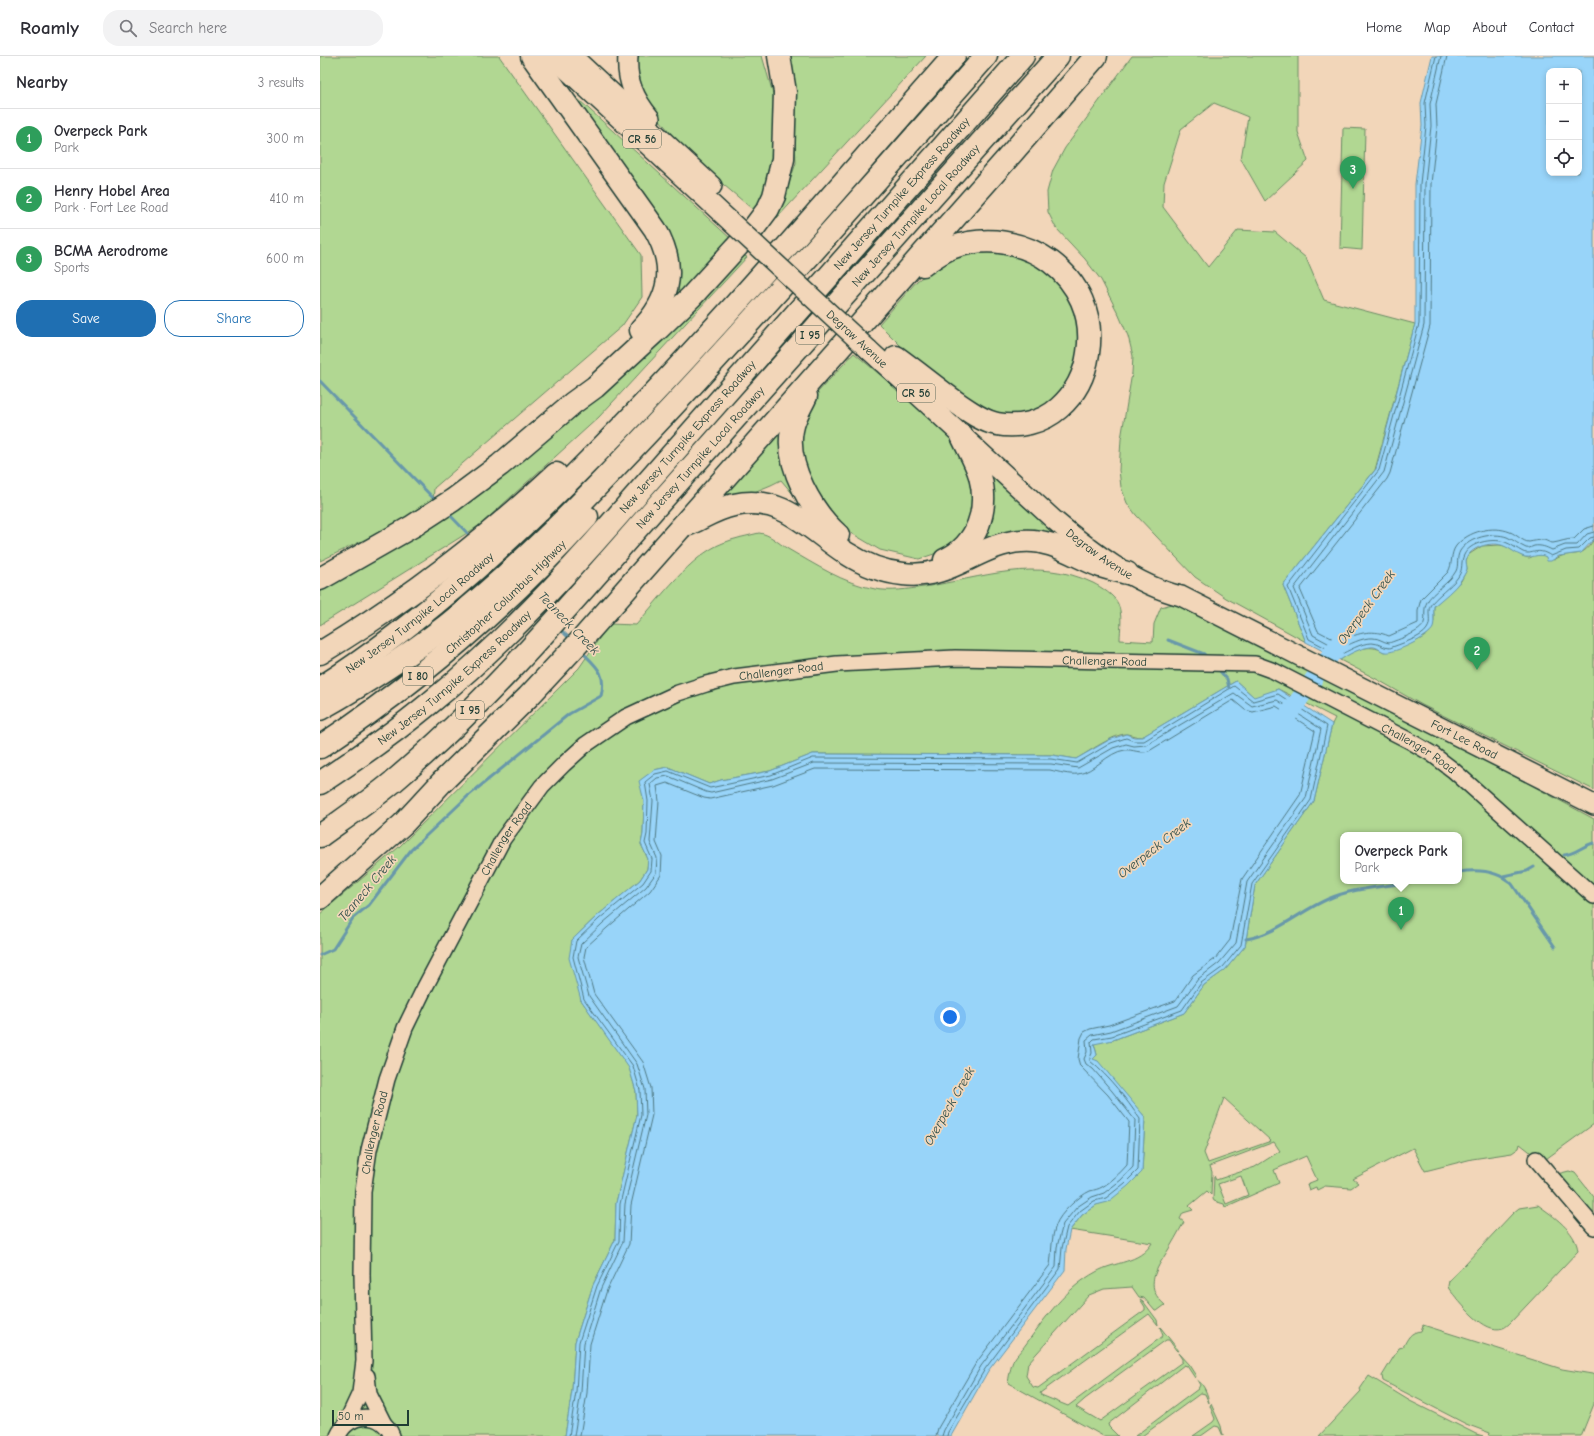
<!DOCTYPE html>
<meta charset="utf-8">
<style>
:root{--surface:#fff;--page:#f2f2f3;--text:#2b2b33;--muted:#7c7c81;--line:#e1e1e2;--accent:#1f6fb2}
body{margin:0;font-family:"Comic Neue",sans-serif;background:var(--page);color:var(--text)}
.controls{position:absolute;right:12px;top:12px;display:grid;overflow:hidden;border-radius:8px;box-shadow:0 2px 6px #0003}
.controls button{width:36px;height:36px;display:grid;place-items:center;padding:0;border:0;border-bottom:1px solid var(--line);background:var(--surface);color:var(--text);font:20px sans-serif}
.scale{position:absolute;left:12px;bottom:10px;width:77px;box-sizing:border-box;padding-left:4px;border:2px solid #1f3d34;border-top:0;font-size:11px;line-height:14px;white-space:nowrap;color:#1f3d34;-webkit-text-stroke:3px #f2d6b9;paint-order:stroke}
.you{position:absolute;left:630px;top:961px;width:14px;height:14px;margin:-10px;border:3px solid #fff;border-radius:50%;background:#1a73e8;box-shadow:0 0 0 6px #1a73e833}
.badge{display:grid;place-items:center;width:26px;height:26px;border-radius:50%;background:var(--accent);color:#fff;font-size:13px;font-weight:700}
.pin{position:absolute;translate:-50% -33px;filter:drop-shadow(0 1px 2px #0008)}
.pin::after{content:'';position:absolute;top:21px;width:14px;height:12px;background:inherit;clip-path:polygon(0 0,100% 0,50% 100%)}
.popup{position:absolute;left:1020px;top:776px;width:122px;height:52px;box-sizing:border-box;display:grid;place-content:center;border-radius:8px;background:var(--surface);filter:drop-shadow(0 1px 3px #0005);font-size:13px;white-space:nowrap;color:var(--muted)}
.popup b{font-size:15px;color:var(--text)}
.popup::after{content:'';position:absolute;left:50%;top:100%;margin-left:-8px;border:8px solid transparent;border-top-color:var(--surface)}
.list{margin:0;padding:0;list-style:none}
h2{display:flex;justify-content:space-between;align-items:center;height:52px;margin:0;padding:0 16px;font-size:17px}
h2 small{font-size:13px;font-weight:400;color:var(--muted)}
.list li{display:grid;grid-template-columns:26px 1fr auto;gap:12px;align-items:center;box-sizing:border-box;height:60px;padding:0 16px;border-top:1px solid var(--line)}
.list b{display:block;font-size:15px;white-space:nowrap}
.list p{margin:0;font-size:13px;white-space:nowrap;color:var(--muted)}
.list em{font-size:13px;font-style:normal;color:var(--muted)}
.actions{display:flex;gap:8px;padding:12px 16px}
.actions a{flex:1;padding:9px 0;border:1px solid var(--accent);border-radius:16px;text-align:center;font-size:14px;color:var(--accent)}
.actions .main{background:var(--accent);color:#fff}
.icon{flex:none;width:22px;height:22px;fill:none;stroke:currentColor;stroke-width:2;stroke-linecap:round;stroke-linejoin:round}
.map{position:relative;flex:none;width:1274px;height:1380px;overflow:hidden}
header{display:flex;align-items:center;gap:24px;box-sizing:border-box;height:56px;padding:0 20px;background:var(--surface);border-bottom:1px solid var(--line)}
header strong{font-size:19px}
nav{display:flex;gap:22px;margin-inline-start:auto;font-size:14px}
.search{width:280px;height:36px;background:var(--page);display:flex;align-items:center;gap:10px;box-sizing:border-box;padding:0 14px;border-radius:16px;color:var(--muted);font-size:15px}
main{display:flex}
aside{flex:1;background:var(--surface)}
.map>svg:first-child{display:block}
.green{fill:#b1d792;stroke:#688a63;fill-rule:evenodd}
.water{fill:#98d4f9;stroke:#6898aa;fill-rule:evenodd}
.lines{fill:none;stroke-linecap:round;stroke-linejoin:round}
.shore{stroke:#4f7983;stroke-width:1}
.stream{stroke:#6898aa;stroke-width:3}
.river{stroke:#98d4f9;stroke-width:18}
.minor-casing{stroke:#1f3d34;stroke-width:18}
.major-casing{stroke:#1f3d34;stroke-width:22}
.highway-casing{stroke:#1f3d34;stroke-width:25}
.minor{stroke:#f2d6b9;stroke-width:15}
.major{stroke:#f2d6b9;stroke-width:19}
.highway{stroke:#f2d6b9;stroke-width:22}
.major-bridge-casing{stroke:#1f3d34;stroke-width:22;stroke-linecap:butt}
.major-bridge{stroke:#f2d6b9;stroke-width:19}
.labels{text-anchor:middle;dominant-baseline:central;stroke-width:3.5;stroke-linejoin:round;paint-order:stroke}
.shield{fill:#f2d6b9;stroke:#5e6b5c;stroke-width:1}
.shield-label{font-size:11px;font-weight:bold;fill:#1f3d34}
.street-label{font-size:12px;fill:#1f3d34;stroke:#f2d6b9}
.water-label{font-size:13px;font-style:italic;fill:#2b4c48;stroke:#f2d6b9}
</style>
<header>
<strong>Roamly</strong>
<div class="search"><svg class="icon" aria-label="search" viewBox="0 0 24 24"><circle cx="10" cy="10" r="6"/><path d="M15 15l6 6"/></svg>Search here</div>
<nav><a>Home</a><a>Map</a><a>About</a><a>Contact</a></nav>
</header>
<main>
<aside>
<h2>Nearby<small>3 results</small></h2>
<ul class="list">
<li><span class="badge" style="background:#2e9e5b">1</span><div><b>Overpeck Park</b><p>Park</p></div><em>300 m</em></li>
<li><span class="badge" style="background:#2e9e5b">2</span><div><b>Henry Hobel Area</b><p>Park · Fort Lee Road</p></div><em>410 m</em></li>
<li><span class="badge" style="background:#2e9e5b">3</span><div><b>BCMA Aerodrome</b><p>Sports</p></div><em>600 m</em></li>
</ul>
<div class="actions"><a class="main">Save</a><a>Share</a></div>
</aside>
<div class="map">
<svg width="1274" height="1380" viewBox="0 0 1274 1380">
<rect width="100%" height="100%" fill="#f2d6b9"/>
<filter id="ink" filterUnits="userSpaceOnUse"><feTurbulence type="fractalNoise" baseFrequency=".025" numOctaves="2"/><feDisplacementMap in="SourceGraphic" scale="8" xChannelSelector="R" yChannelSelector="G"/><feConvolveMatrix kernelMatrix="1 2 1 2 8 2 1 2 1" color-interpolation-filters="sRGB"/></filter>
<g filter="url(#ink)">
<g class="green">
<polygon points="0,0 179,0 321,199 322,241 302,270 114,432 113,451 0,505"/>
<polygon points="315,0 442,0 454,41 457,99 438,158 391,118 356,84 324,44 315,22"/>
<polygon points="465,0 606,0 457,162 476,107 472,29"/>
<polygon points="812,0 978,0 978,76 988,105 945,145 921,103 928,61 894,47 861,73 844,127 843,151 888,211 918,174 955,176 986,202 1004,244 1095,268 1055,414 963,529 986,586 906,542 875,521 816,459 807,447 801,431 799,414 801,383 812,317 813,300 808,280 798,257 781,224 765,203 736,172 728,156 727,136 733,114 745,92"/>
<polygon points="246,32 411,183 349,256 356,220"/>
<polygon points="1023,72 1045,73 1042,194 1020,192"/>
<polygon points="674,193 721,207 750,238 762,276 758,308 747,334 713,360 671,359 592,301 559,268 597,225 631,200"/>
<polygon points="422,199 427,201 279,361 160,469 0,569 0,535 126,462 187,417 311,314"/>
<polygon points="534,297 619,368 643,397 655,452 644,476 626,494 599,503 560,494 523,472 495,437 479,394 481,363 497,337"/>
<polygon points="469,362 500,470 461,424 451,429 388,455"/>
<polygon points="669,417 751,490 644,501"/>
<path d="M 439,477 C 450,478 458,487 468,493 C 496,509 523,527 555,533 C 571,536 588,533 604,531 C 661,522 717,500 773,527 C 781,531 795,540 798,548 C 803,559 800,573 800,584 L 833,586 L 834,568 L 841,551 L 856,547 L 1174,709 L 1274,763 L 1274,1068 L 1219,1108 L 1209,1095 L 1200,1088 L 1199,1092 L 1192,1097 L 1152,1103 L 1105,1115 L 1093,1092 L 1033,1123 L 1038,1127 L 1031,1132 L 1005,1130 L 997,1134 L 996,1131 L 989,1134 L 987,1128 L 997,1124 L 986,1100 L 954,1114 L 959,1127 L 905,1151 L 904,1148 L 894,1145 L 893,1143 L 894,1120 L 896,1124 L 935,1111 L 960,1095 L 954,1086 L 890,1110 L 892,1116 L 891,1139 L 887,1135 L 869,1150 L 873,1154 L 863,1157 L 860,1163 L 864,1166 C 858,1177 852,1188 845,1199 C 834,1217 825,1232 845,1249 L 837,1255 L 835,1255 L 824,1242 L 819,1241 L 812,1231 L 784,1233 L 769,1239 L 708,1307 L 706,1320 L 713,1331 L 718,1332 L 825,1254 L 825,1251 L 820,1243 L 823,1245 L 837,1264 L 838,1269 L 829,1258 L 720,1337 L 721,1339 L 748,1350 L 843,1280 L 840,1271 L 841,1272 L 859,1295 L 856,1294 L 849,1284 L 846,1284 L 765,1343 L 756,1351 L 780,1365 L 862,1306 L 862,1303 L 858,1297 L 869,1309 L 876,1320 L 875,1322 L 867,1310 L 864,1309 L 788,1368 L 789,1371 L 798,1380 L 783,1380 L 688,1327 C 689,1321 690,1314 692,1308 C 694,1301 702,1294 706,1288 C 725,1262 746,1232 776,1216 C 795,1205 819,1208 832,1187 L 750,1174 L 762,1159 L 776,1149 L 788,1145 L 822,1115 L 825,1061 L 773,1003 L 777,999 L 774,987 L 793,984 L 864,957 L 884,929 L 905,914 L 925,890 L 935,829 L 994,745 L 1012,668 L 1015,662 L 958,633 L 935,642 L 916,625 L 822,681 C 816,681 812,679 807,678 C 795,677 767,697 756,703 L 732,699 L 493,698 L 450,715 L 401,724 L 389,728 L 348,711 L 334,714 L 320,725 L 324,745 L 323,778 L 321,788 L 328,803 L 327,813 L 320,824 L 277,860 L 252,884 L 261,944 L 309,1011 L 316,1035 L 317,1059 L 296,1147 L 295,1184 L 273,1229 L 255,1286 L 252,1335 L 245,1380 L 0,1380 L 0,858 L 79,791 L 259,612 L 289,568 L 316,569 C 339,543 371,499 403,487 C 415,482 427,480 439,477 ZM 1023,779 L 1139,779 L 1139,825 L 1023,825 ZM 904,1042 L 951,1085 L 888,1107 L 884,1097 ZM 921,1120 L 928,1139 L 906,1148 L 898,1128 Z"/>
<path d="M 1274,483 L 1274,734 L 1102,649 L 1060,625 L 1020,604 C 1033,595 1049,586 1064,596 C 1078,591 1110,585 1113,569 C 1115,563 1113,557 1114,550 L 1141,525 L 1147,513 L 1146,505 L 1148,499 L 1162,490 L 1179,489 L 1185,490 L 1202,500 L 1209,502 L 1216,499 L 1223,499 L 1234,504 C 1251,492 1260,507 1274,483 Z"/>
<polygon points="1249,1115 1255,1117 1274,1141 1274,1166 1237,1118"/>
<path d="M 1218,1149 C 1233,1160 1256,1175 1258,1195 L 1191,1266 C 1189,1268 1186,1271 1183,1272 C 1164,1279 1140,1246 1129,1233 L 1128,1230 L 1129,1225 L 1193,1157 L 1199,1152 Z"/>
<path d="M 1103,1269 L 1242,1313 L 1272,1318 L 1274,1319 L 1274,1348 L 1261,1380 L 1169,1380 L 1170,1377 L 1146,1368 L 1063,1325 L 1062,1320 L 1079,1292 L 1083,1291 C 1088,1282 1090,1276 1101,1275 Z"/>
<polygon points="1049,1320 1090,1345 1156,1378 1163,1380 999,1380 1041,1335 1040,1333"/>
<path d="M 877,1324 C 884,1328 888,1339 889,1347 L 885,1338 L 881,1337 L 822,1380 L 815,1380 L 878,1333 L 880,1329 Z"/>
<polygon points="891,1348 901,1370 903,1380 899,1371 895,1370 881,1380 873,1380 893,1366 895,1363 890,1350"/>
</g>
<g class="water">
<path d="M 1112,0 L 1274,0 L 1274,483 L 1261,497 L 1239,500 L 1231,505 L 1227,505 L 1226,501 C 1218,496 1211,504 1202,500 C 1196,498 1190,492 1184,490 C 1173,485 1153,490 1147,501 C 1145,506 1147,508 1147,513 C 1146,516 1143,521 1141,524 C 1134,534 1123,542 1114,550 C 1113,557 1115,565 1113,572 C 1109,581 1074,598 1065,596 C 1060,595 1057,590 1051,591 C 1040,592 1029,598 1020,604 L 986,586 L 963,529 L 1056,413 L 1095,268 L 1095,128 L 1102,70 L 1101,47 ZM 1229,15 L 1259,15 L 1259,117 L 1229,117 Z"/>
<polygon points="916,625 934,641 958,633 1012,668 994,745 935,829 925,890 905,914 884,929 864,957 793,984 774,988 777,999 773,1003 778,1005 825,1061 822,1116 808,1130 788,1146 776,1149 762,1159 750,1174 746,1193 745,1214 668,1315 631,1380 245,1380 252,1335 255,1286 273,1229 295,1184 296,1147 317,1059 316,1035 309,1012 261,944 249,902 252,884 277,860 320,824 327,813 328,803 321,788 323,778 324,745 319,725 334,714 348,711 389,728 401,724 450,715 493,698 732,699 756,703 789,684 806,678 814,681 822,681"/>
</g>
<g class="lines">
<g class="shore">
<path d="M 1116,0 L 1105,47 L 1106,70 L 1100,128 L 1099,268 L 1059,414 L 968,531 L 989,583 L 1019,599 C 1029,595 1040,587 1052,587 C 1059,587 1063,592 1070,592 C 1079,588 1102,582 1107,573 C 1112,566 1107,557 1110,550 C 1114,542 1132,530 1138,521 C 1144,512 1140,507 1144,499 C 1150,486 1172,482 1185,486 C 1191,488 1197,493 1203,496 C 1213,500 1216,490 1231,500 L 1246,494 L 1259,493 L 1270,482 L 1274,481"/>
<path d="M 1121,0 L 1110,48 L 1111,70 L 1105,128 L 1104,269 L 1064,416 L 974,532 L 993,579 L 1019,593 C 1029,589 1042,581 1053,582 C 1059,582 1063,586 1069,587 C 1077,584 1102,576 1104,567 C 1106,560 1103,553 1107,546 C 1112,536 1129,528 1136,515 C 1139,509 1136,502 1140,495 C 1149,481 1173,476 1187,481 C 1194,484 1199,489 1206,492 C 1209,493 1211,491 1214,490 C 1221,489 1226,491 1232,494 L 1245,489 L 1257,489 L 1267,478 L 1274,476"/>
<path d="M 1127,0 L 1116,48 L 1117,71 L 1111,128 L 1110,270 L 1070,417 L 1067,423 L 980,533 L 998,575 L 1019,586 C 1036,578 1050,572 1069,580 L 1098,567 L 1098,554 L 1101,543 L 1128,516 C 1133,508 1130,498 1136,490 C 1148,475 1173,469 1190,476 C 1196,478 1203,486 1209,486 C 1214,485 1219,484 1224,484 C 1227,485 1230,487 1233,487 C 1240,486 1246,483 1254,483 L 1264,473 L 1274,470"/>
<path d="M 249,1380 L 256,1336 L 259,1286 L 277,1230 L 299,1185 L 300,1148 L 321,1059 L 320,1034 L 313,1010 L 264,943 L 253,901 L 256,885 L 279,863 L 323,827 L 331,815 L 332,803 L 325,787 L 327,778 L 328,745 L 325,726 L 335,718 L 348,715 L 390,732 L 451,719 L 493,702 L 731,703 L 757,707 L 791,687 L 806,682 L 814,685 L 824,685 L 914,630 L 933,645 L 958,638 L 1007,670 L 991,744 L 932,828 L 921,889 L 903,911 L 881,927 L 862,954 L 792,980 L 774,983 L 771,986 L 772,997 L 770,1002 L 770,1005 C 790,1021 806,1043 820,1063 L 818,1114 L 805,1127 L 786,1142 L 774,1145 L 760,1155 L 747,1171 L 742,1192 L 740,1213 L 665,1313 L 628,1376 L 627,1380"/>
<polyline points="254,1380 261,1336 264,1287 281,1232 303,1186 305,1148 326,1059 325,1033 317,1008 269,940 258,901 261,888 283,867 326,831 336,817 337,802 330,786 333,745 330,728 337,722 348,720 386,736 391,737 452,723 494,707 731,708 758,712 793,692 806,688 814,690 826,689 914,637 932,650 957,644 1001,673 986,742 927,826 916,887 899,907 878,923 858,950 791,975 772,979 766,984 767,996 764,1003 766,1008 773,1013 792,1035 815,1064 813,1111 801,1124 784,1137 772,1141 757,1151 743,1168 737,1191 736,1211 661,1310 624,1374 622,1380"/>
<path d="M 260,1380 L 267,1337 L 270,1288 L 287,1234 L 309,1188 L 311,1149 L 332,1059 L 331,1032 L 323,1006 L 274,938 L 264,901 L 266,891 L 287,872 L 330,835 L 341,819 L 342,800 L 336,786 L 339,745 L 337,730 L 347,727 L 384,742 L 390,743 L 453,729 L 495,713 L 730,714 C 739,716 749,719 758,718 C 774,716 788,696 805,694 C 813,693 819,698 829,695 L 913,644 L 925,654 L 933,656 L 956,650 L 995,675 L 980,739 L 922,823 L 910,884 L 895,903 L 873,919 L 855,945 L 789,969 L 770,973 L 764,976 L 761,982 L 758,1003 L 760,1010 L 788,1039 L 809,1066 L 807,1109 C 800,1117 791,1126 782,1131 C 779,1133 774,1134 770,1135 C 759,1140 740,1157 736,1169 C 731,1182 732,1196 730,1209 L 656,1307 L 618,1372 L 616,1380"/>
</g>
<g class="stream">
<polyline points="0,325 117,446"/>
<polyline points="128,457 152,482"/>
<polyline points="239,572 251,584"/>
<polyline points="848,584 884,598 888,602"/>
<polyline points="897,612 907,623 909,632"/>
<path d="M 1244,799 C 1256,798 1263,789 1274,787"/>
<path d="M 1139,816 C 1158,813 1177,814 1192,828 L 1235,891"/>
<polyline points="1183,820 1207,815 1214,811"/>
<path d="M 926,883 C 957,878 980,855 1008,843 C 1036,831 1066,831 1095,825"/>
<path d="M 0,899 L 13,893 L 33,862 L 49,849 L 91,794 L 148,740 L 249,658 L 281,640 C 287,617 276,610 261,595"/>
</g>
<polyline class="river" points="963,666 1025,579"/>
<defs>
<g id="minor">
<polyline points="1216,1103 1274,1171"/>
<polyline points="47,1320 49,1338 64,1368"/>
<path id="s1" d="M 26,1367 L 40,1337 L 44,1305 L 42,1219 L 43,1135 L 49,1094 L 67,1023 L 85,972 L 104,933 L 183,783 L 222,730 L 244,708 L 265,689 L 306,661 L 358,637 L 386,628 L 414,621 L 517,608 L 635,602 L 935,608 L 954,615 L 1090,685 L 1112,698 L 1133,714 L 1274,840"/>
<path d="M 18,1380 C 28,1356 62,1354 72,1380"/>
</g>
<g id="major">
<polyline points="232,0 412,167"/>
<polyline points="252,0 392,130"/>
<path d="M 308,0 C 306,24 314,43 330,62"/>
<path id="s2" d="M 549,294 L 734,464 C 770,494 815,529 861,540 L 1274,749"/>
</g>
<g id="highway">
<path d="M 212,0 L 335,173 C 357,211 351,243 321,274"/>
<path d="M 576,301 C 597,316 616,332 637,347 C 649,355 662,365 677,368 C 698,372 722,367 739,352 C 755,338 765,319 768,297 C 780,220 702,166 631,192 C 621,196 612,203 603,209"/>
<path d="M 486,340 C 481,351 474,361 472,374 C 465,409 492,456 518,479"/>
<path d="M 369,468 C 384,461 398,452 414,449 C 463,438 490,474 526,497 C 543,508 563,516 583,518 C 631,524 658,488 701,485 C 729,482 753,499 778,509 C 787,513 798,514 807,517"/>
<path d="M 625,504 C 658,489 669,453 660,420 C 656,406 648,393 642,380"/>
<polyline points="0,523 93,470 133,444 180,409 253,347 275,331 338,273 371,241 433,173 448,153 454,140 463,103 465,36 459,0"/>
<path d="M 0,597 C 85,546 163,486 236,418"/>
<path id="s3" d="M 0,632 C 109,563 204,472 293,380 C 412,257 521,128 634,0"/>
<path d="M 0,653 C 44,628 86,601 126,570 C 208,505 280,428 352,351 C 459,236 562,118 666,0"/>
<path id="s4" d="M 0,691 C 98,626 188,548 267,461"/>
<path id="s5" d="M 0,727 C 38,702 75,676 110,647 C 169,599 223,544 273,488 L 703,0"/>
<path id="s6" d="M 0,780 C 25,762 50,745 74,725 C 170,644 252,546 335,452 C 470,302 603,150 738,0"/>
<polyline points="0,842 83,768 122,726 208,641 264,581 692,97 776,0"/>
</g>
</defs>
<use href="#minor" class="minor-casing"/>
<use href="#major" class="major-casing"/>
<use href="#highway" class="highway-casing"/>
<use href="#minor" class="minor"/>
<use href="#major" class="major"/>
<use href="#highway" class="highway"/>
<defs>
<polyline id="major-bridge" points="412,167 549,294"/>
</defs>
<use href="#major-bridge" class="major-bridge-casing"/>
<use href="#major-bridge" class="major-bridge"/>
</g>
</g>
<g class="labels">
<g class="shield">
<rect x="303" y="74" width="38" height="18" rx="3"/>
<rect x="476" y="270" width="28" height="18" rx="3"/>
<rect x="577" y="328" width="38" height="18" rx="3"/>
<rect x="83" y="611" width="30" height="18" rx="3"/>
<rect x="136" y="645" width="28" height="18" rx="3"/>
</g>
<g class="shield-label">
<text x="322" y="83">CR 56</text>
<text x="490" y="279">I 95</text>
<text x="596" y="337">CR 56</text>
<text x="98" y="620">I 80</text>
<text x="150" y="654">I 95</text>
</g>
<g class="street-label">
<text stroke="none"><textPath href="#s5" startOffset="831">New Jersey Turnpike Express Roadway</textPath></text>
<text stroke="none"><textPath href="#s6" startOffset="862">New Jersey Turnpike Local Roadway</textPath></text>
<text transform="translate(537 283) rotate(43)">Degraw Avenue</text>
<text stroke="none"><textPath href="#s5" startOffset="507">New Jersey Turnpike Express Roadway</textPath></text>
<text stroke="none"><textPath href="#s6" startOffset="538">New Jersey Turnpike Local Roadway</textPath></text>
<text stroke="none"><textPath href="#s2" startOffset="308">Degraw Avenue</textPath></text>
<text stroke="none"><textPath href="#s4" startOffset="239">Christopher Columbus Highway</textPath></text>
<text stroke="none"><textPath href="#s3" startOffset="125">New Jersey Turnpike Local Roadway</textPath></text>
<text stroke="none"><textPath href="#s1" startOffset="1279">Challenger Road</textPath></text>
<text stroke="none"><textPath href="#s1" startOffset="955">Challenger Road</textPath></text>
<text stroke="none"><textPath href="#s5" startOffset="171">New Jersey Turnpike Express Roadway</textPath></text>
<text stroke="none"><textPath href="#s2" startOffset="718">Fort Lee Road</textPath></text>
<text stroke="none"><textPath href="#s1" startOffset="1614">Challenger Road</textPath></text>
<text stroke="none"><textPath href="#s1" startOffset="619">Challenger Road</textPath></text>
<text stroke="none"><textPath href="#s1" startOffset="295">Challenger Road</textPath></text>
</g>
<g class="water-label">
<text transform="translate(1046 551) rotate(-54)">Overpeck Creek</text>
<text transform="translate(249 567) rotate(46)">Teaneck Creek</text>
<text transform="translate(834 792) rotate(-38)">Overpeck Creek</text>
<text transform="translate(47 832) rotate(-50)">Teaneck Creek</text>
<text transform="translate(629 1050) rotate(-60)">Overpeck Creek</text>
</g>
</g>
</svg>
<div class="controls">
<button>+</button>
<button>−</button>
<button><svg class="icon" aria-label="locate" viewBox="0 0 24 24"><circle cx="12" cy="12" r="6"/><path d="M12 2v4M12 18v4M2 12h4M18 12h4"/></svg></button>
</div>
<div class="scale">50 m</div>
<div class="you"></div>
<div class="pin badge" style="left:1081px;top:874px;background:#2e9e5b">1</div>
<div class="popup"><b>Overpeck Park</b>Park</div>
<div class="pin badge" style="left:1157px;top:614px;background:#2e9e5b">2</div>
<div class="pin badge" style="left:1033px;top:133px;background:#2e9e5b">3</div>
</div>
</main>
